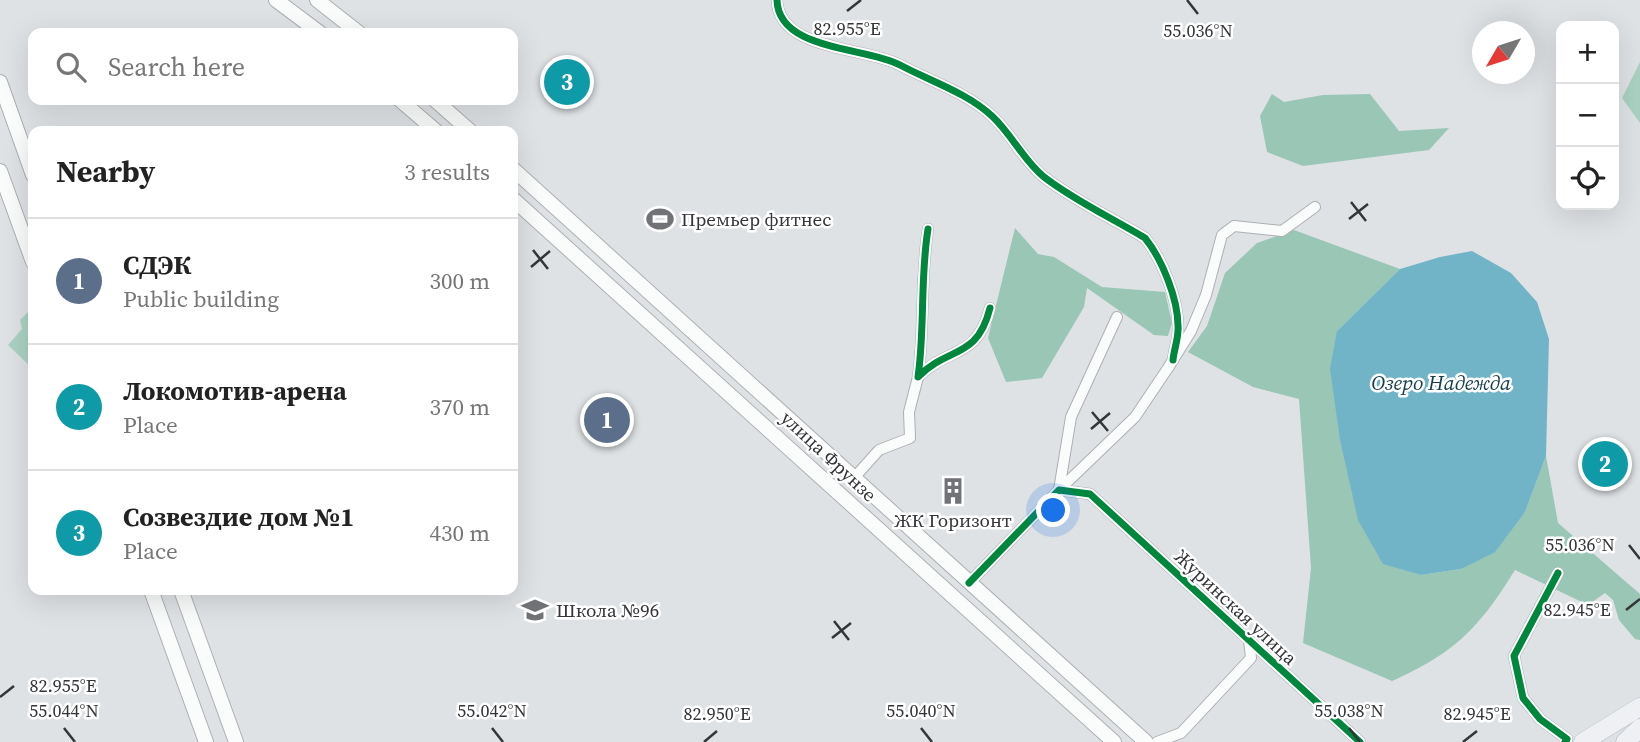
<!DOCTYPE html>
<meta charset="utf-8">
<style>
:root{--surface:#fff;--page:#f6f6f6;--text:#222;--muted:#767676;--line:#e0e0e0;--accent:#1a73e8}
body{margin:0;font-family:"Source Serif 4",serif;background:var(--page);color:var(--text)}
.controls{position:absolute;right:21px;top:21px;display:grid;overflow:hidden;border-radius:14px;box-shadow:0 7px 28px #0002}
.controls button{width:63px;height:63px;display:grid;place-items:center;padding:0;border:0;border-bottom:2px solid var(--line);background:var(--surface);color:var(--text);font:35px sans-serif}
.compass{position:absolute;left:1472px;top:21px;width:63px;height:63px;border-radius:50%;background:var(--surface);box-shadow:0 7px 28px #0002;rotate:231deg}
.you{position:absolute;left:1054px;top:511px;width:24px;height:24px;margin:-18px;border:5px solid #fff;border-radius:50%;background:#1a73e8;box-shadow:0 0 0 10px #1a73e833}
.badge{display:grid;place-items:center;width:46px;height:46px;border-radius:50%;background:var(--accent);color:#fff;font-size:23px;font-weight:700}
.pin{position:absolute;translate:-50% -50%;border:4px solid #fff;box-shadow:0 2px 7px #0006}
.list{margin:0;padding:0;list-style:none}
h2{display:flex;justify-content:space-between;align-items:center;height:91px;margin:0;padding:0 28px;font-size:30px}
h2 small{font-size:23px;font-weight:400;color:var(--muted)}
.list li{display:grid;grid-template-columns:46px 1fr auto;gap:21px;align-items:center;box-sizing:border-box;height:126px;padding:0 28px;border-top:2px solid var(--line)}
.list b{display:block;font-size:26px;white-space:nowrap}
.list p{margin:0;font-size:23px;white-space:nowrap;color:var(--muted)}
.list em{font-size:23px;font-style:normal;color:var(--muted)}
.icon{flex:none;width:38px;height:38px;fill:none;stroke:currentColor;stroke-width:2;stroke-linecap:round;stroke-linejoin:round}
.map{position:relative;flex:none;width:1640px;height:742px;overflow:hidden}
.search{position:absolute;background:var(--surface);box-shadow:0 7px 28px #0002;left:28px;top:28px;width:490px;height:77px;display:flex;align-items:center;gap:18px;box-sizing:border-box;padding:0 24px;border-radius:14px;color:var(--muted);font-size:26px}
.panel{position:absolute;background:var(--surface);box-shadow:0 7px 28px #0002;left:28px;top:126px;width:490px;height:469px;border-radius:14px}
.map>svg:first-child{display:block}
.green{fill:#a9d1c1}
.forest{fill:#99c6b5}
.water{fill:#71b4c8}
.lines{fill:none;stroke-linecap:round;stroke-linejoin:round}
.minor-casing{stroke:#aeafb2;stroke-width:12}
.secondary-casing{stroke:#aeafb2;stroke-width:16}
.trunk-casing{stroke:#b8bec3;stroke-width:19}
.minor{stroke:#fafbfb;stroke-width:10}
.secondary{stroke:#fafbfb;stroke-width:14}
.trunk{stroke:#eef0f4;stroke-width:18}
.cycleway-casing{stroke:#fff;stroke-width:11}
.cycleway{stroke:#00873e;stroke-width:7}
.ticks{fill:none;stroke:#343538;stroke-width:2.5}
.labels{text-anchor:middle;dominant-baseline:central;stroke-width:5;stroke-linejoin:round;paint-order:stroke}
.poi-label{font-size:19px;fill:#343538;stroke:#fff;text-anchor:start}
.street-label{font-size:19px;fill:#343538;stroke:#fff}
.water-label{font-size:21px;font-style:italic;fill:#133e4a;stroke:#fff}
.ticks-label{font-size:18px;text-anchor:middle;fill:#343538;stroke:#fff;stroke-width:5;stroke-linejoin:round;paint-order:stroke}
</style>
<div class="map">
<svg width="1640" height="742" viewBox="0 0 1640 742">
<rect width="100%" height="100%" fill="#dfe2e5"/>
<g class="green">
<polygon points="1640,62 1640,123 1622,98"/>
<polygon points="31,309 33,316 33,369 8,345 22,329 20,320"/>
</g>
<g class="forest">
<polygon points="1272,94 1284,102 1323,95 1370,94 1399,131 1449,128 1429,150 1303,166 1267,152 1260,116"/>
<polygon points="1015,228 1038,254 1054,257 1102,287 1165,292 1172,323 1168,336 1154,335 1087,288 1084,307 1042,378 1006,382 988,338"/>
<path d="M 1294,230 L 1400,269 L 1337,331 L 1383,563 L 1421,575 L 1461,569 L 1525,512 L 1546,456 L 1558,523 L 1640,594 L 1640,640 L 1635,639 L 1619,620 L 1613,600 L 1605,593 L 1588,605 L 1515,570 C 1479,628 1455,653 1392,681 L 1303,643 L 1311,568 L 1299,399 L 1253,387 L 1188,352 L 1207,326 L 1225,273 L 1257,243 Z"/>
</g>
<polygon class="water" points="1472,251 1511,273 1537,302 1549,339 1546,456 1525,512 1495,552 1461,569 1421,575 1383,564 1358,520 1340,440 1330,369 1337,331 1400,269 1440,257"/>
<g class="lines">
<defs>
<g id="minor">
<path d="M 777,0 C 778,51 867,47 900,65 C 930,81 968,93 993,117 C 1012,135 1024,161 1044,177 C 1075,201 1112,218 1145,238 C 1162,259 1178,299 1178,326 C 1179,337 1174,349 1173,360"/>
<path d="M 928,229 C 920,278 925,328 918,377 C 948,346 977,360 990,308"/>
<polyline points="853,479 879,450 910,438 909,412 918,377"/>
<polyline points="1059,490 1135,417 1168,368 1191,331 1206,295 1222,235 1234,226 1282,231 1315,207"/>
<polyline points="1059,490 1071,417 1117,317"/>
<polyline points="1558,573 1514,656 1523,698 1540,719 1567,739 1565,742"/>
<polyline points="969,583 1059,490 1090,494 1360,742"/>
<polyline points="1157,742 1181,733 1251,658 1249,640"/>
</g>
<g id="secondary">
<polyline points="276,0 320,33"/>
<polyline points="317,0 359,33"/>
<polyline points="0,82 33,175"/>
<polyline points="400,100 436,131"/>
<polyline points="435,100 470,131"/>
<polyline points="513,169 1146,742"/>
<polyline points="0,171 33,262"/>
<polyline points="513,199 1114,742"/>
<polyline points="151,590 206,742"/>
<polyline points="181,590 236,742"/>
</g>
<g id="trunk">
<polyline points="1583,742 1640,707"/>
<polyline points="1625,742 1640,728"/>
</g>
</defs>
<use href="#minor" class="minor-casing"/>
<use href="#secondary" class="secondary-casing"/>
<use href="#trunk" class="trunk-casing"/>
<use href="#minor" class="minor"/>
<use href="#secondary" class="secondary"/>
<use href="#trunk" class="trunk"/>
<defs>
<g id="cycleway">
<path d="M 777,0 C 778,51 867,47 900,65 C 930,81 968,93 993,117 C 1012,135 1024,161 1044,177 C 1075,201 1112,218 1145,238 C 1162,259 1178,299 1178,326 C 1179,337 1174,349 1173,360"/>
<path d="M 928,229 C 920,278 925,328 918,377 C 948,346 977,360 990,308"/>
<polyline points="1558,573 1514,656 1523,698 1540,719 1567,739 1565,742"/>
<polyline points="969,583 1059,490 1090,494 1360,742"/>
</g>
</defs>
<use href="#cycleway" class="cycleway-casing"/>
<use href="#cycleway" class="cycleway"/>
</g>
<path class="ticks" d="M 1187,0 L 1198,14M 847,11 L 861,0M 1351,202 L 1366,221M 1349,219 L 1368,204M 533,250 L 548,269M 531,267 L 550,251M 1092,412 L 1108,431M 1091,429 L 1110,413M 1629,545 L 1640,559M 1626,610 L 1640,599M 834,621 L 849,640M 832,638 L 851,623M 0,697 L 14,686M 64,728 L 75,742M 492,728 L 503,742M 921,728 L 932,742M 1349,728 L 1360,742M 704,742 L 717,731M 1463,742 L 1477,731"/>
<defs>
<symbol id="stadium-bare" viewBox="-9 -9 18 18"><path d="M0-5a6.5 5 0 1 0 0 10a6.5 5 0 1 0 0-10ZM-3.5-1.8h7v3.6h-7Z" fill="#707275" stroke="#fff" stroke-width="2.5" paint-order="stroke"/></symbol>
<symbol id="building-bare" viewBox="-9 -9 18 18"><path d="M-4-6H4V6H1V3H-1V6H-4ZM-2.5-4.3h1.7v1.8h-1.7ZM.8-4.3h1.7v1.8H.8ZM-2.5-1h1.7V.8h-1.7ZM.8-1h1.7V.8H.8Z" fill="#707275" stroke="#fff" stroke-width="2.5" paint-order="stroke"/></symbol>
<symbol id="school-bare" viewBox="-9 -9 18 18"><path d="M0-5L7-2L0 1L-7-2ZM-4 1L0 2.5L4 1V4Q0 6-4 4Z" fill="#707275" stroke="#fff" stroke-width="2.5" paint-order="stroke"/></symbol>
</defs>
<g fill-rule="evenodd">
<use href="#stadium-bare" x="641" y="200" width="38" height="38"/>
<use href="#building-bare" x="934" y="472" width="38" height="38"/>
<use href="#school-bare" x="516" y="591" width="38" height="38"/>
</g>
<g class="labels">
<g class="poi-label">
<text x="681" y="219">Премьер фитнес</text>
<text x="953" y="520" text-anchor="middle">ЖК Горизонт</text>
<text x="556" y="610">Школа №96</text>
</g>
<g class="street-label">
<text transform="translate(829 456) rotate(43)">улица Фрунзе</text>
<text transform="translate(1236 607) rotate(43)">Журинская улица</text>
</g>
<g class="water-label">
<text x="1441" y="382">Озеро Надежда</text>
</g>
</g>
<g class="ticks-label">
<text x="847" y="35">82.955°E</text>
<text x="1198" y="37">55.036°N</text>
<text x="1580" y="551">55.036°N</text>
<text x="1577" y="616">82.945°E</text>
<text x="63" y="692">82.955°E</text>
<text x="64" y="717">55.044°N</text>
<text x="492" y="717">55.042°N</text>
<text x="921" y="717">55.040°N</text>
<text x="1349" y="717">55.038°N</text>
<text x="717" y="720">82.950°E</text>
<text x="1477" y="720">82.945°E</text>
</g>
</svg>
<div class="controls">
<button>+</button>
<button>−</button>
<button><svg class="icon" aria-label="locate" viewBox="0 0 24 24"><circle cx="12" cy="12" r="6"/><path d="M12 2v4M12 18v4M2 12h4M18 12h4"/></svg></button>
</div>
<svg class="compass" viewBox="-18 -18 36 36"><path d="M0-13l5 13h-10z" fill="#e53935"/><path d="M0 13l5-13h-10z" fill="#767676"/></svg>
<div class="you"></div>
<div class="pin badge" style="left:607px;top:420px;background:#5c6f8a">1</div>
<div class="pin badge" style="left:1605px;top:464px;background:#0f9aa8">2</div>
<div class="pin badge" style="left:567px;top:82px;background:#0f9aa8">3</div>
<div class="search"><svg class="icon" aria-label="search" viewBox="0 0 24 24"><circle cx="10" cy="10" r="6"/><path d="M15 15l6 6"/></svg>Search here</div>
<section class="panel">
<h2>Nearby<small>3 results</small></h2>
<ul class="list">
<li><span class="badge" style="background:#5c6f8a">1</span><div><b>СДЭК</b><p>Public building</p></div><em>300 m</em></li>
<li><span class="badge" style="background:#0f9aa8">2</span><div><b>Локомотив-арена</b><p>Place</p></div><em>370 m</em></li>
<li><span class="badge" style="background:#0f9aa8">3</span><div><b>Созвездие дом №1</b><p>Place</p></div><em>430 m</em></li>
</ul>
</section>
</div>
